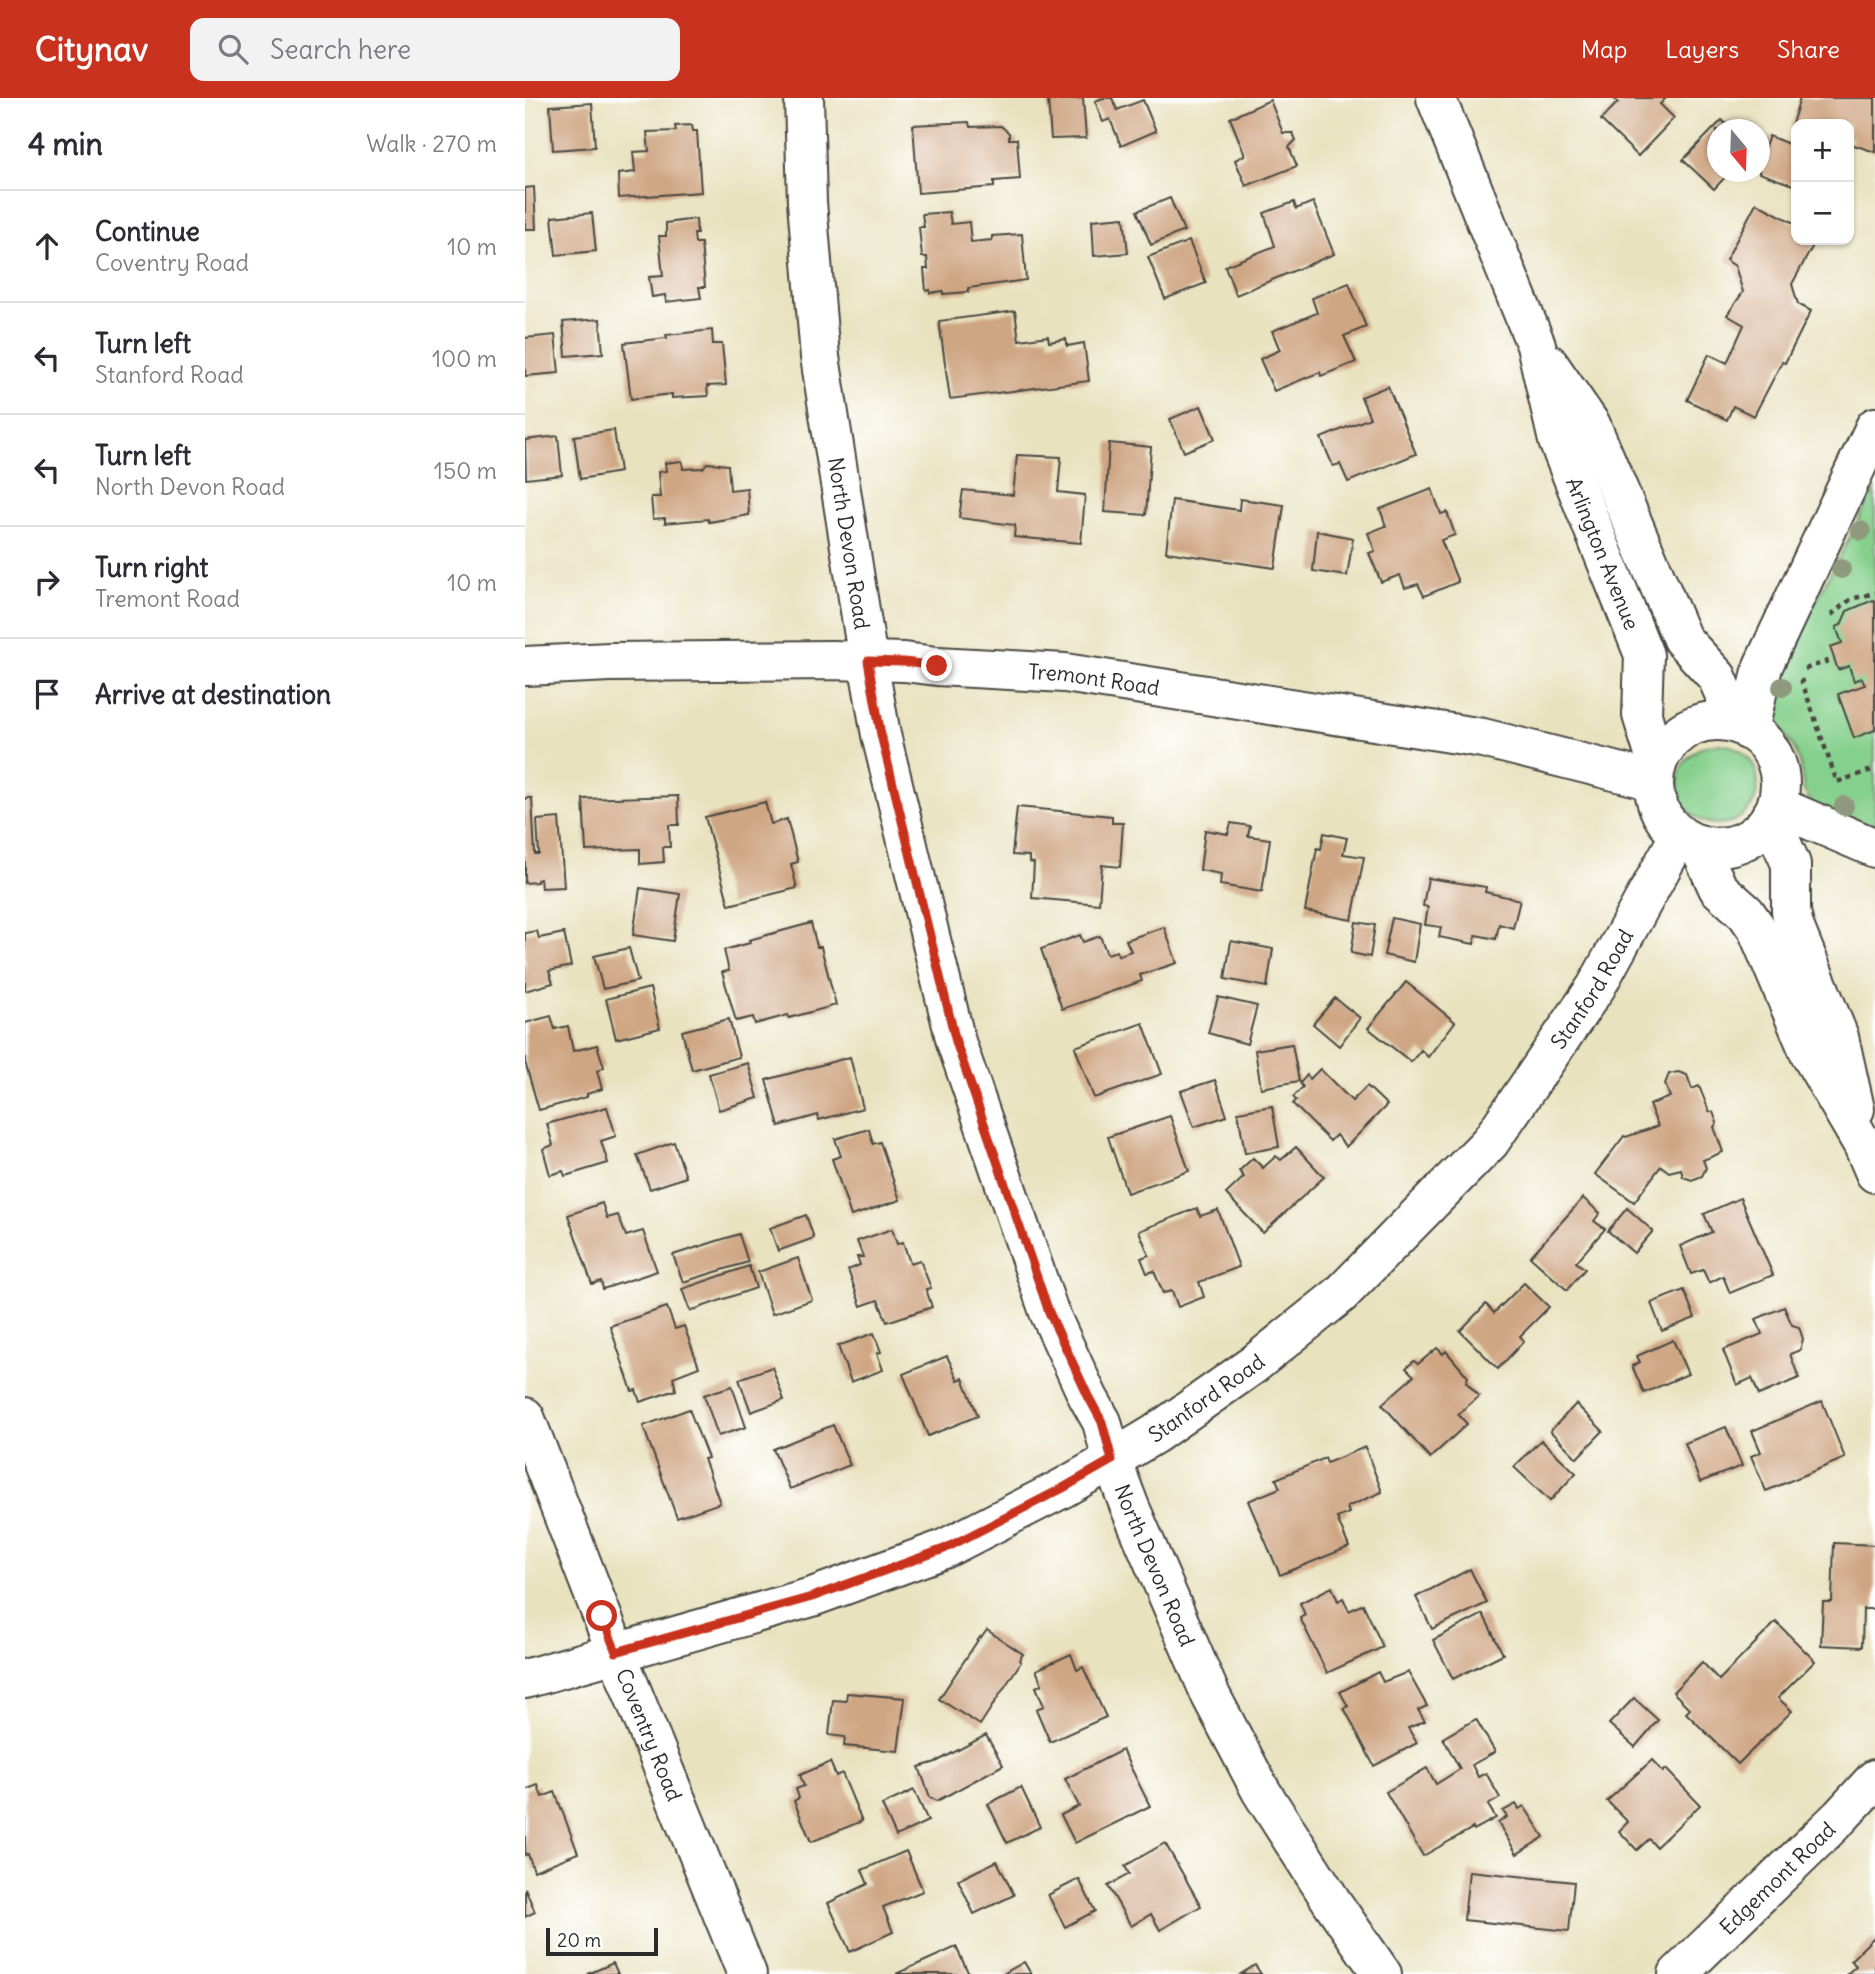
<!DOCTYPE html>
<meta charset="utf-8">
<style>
:root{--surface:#fff;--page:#f2f2f3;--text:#2b2b33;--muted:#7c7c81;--line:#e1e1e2;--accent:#c8321e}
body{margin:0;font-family:Delius,sans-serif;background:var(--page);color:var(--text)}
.controls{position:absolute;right:21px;top:21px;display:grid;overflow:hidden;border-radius:14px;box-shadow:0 2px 5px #0004}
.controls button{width:63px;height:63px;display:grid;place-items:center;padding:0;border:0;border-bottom:2px solid var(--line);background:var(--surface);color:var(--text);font:35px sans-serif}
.compass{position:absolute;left:1182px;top:21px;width:63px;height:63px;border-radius:50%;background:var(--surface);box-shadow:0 2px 5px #0004;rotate:161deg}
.scale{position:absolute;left:21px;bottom:18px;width:112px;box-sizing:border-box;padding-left:7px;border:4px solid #2b2b2b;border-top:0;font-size:19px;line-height:24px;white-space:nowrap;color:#2b2b2b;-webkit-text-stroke:5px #fff;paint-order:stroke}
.stop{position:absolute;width:21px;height:21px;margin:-16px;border:5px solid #c8321e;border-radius:50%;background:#fff}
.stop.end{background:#c8321e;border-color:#fff;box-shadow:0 2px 7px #0008}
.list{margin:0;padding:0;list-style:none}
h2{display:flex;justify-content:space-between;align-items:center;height:91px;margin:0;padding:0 28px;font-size:30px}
h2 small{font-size:23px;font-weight:400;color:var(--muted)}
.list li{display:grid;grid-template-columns:46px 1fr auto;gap:21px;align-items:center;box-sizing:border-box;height:112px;padding:0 28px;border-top:2px solid var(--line)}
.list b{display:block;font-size:26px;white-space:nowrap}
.list p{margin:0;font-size:23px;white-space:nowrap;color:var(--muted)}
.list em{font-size:23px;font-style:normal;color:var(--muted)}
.icon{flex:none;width:38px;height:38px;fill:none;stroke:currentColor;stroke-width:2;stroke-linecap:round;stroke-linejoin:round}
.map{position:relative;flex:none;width:1350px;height:1876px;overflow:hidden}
header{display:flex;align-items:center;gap:42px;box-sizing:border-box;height:98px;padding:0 35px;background:var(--accent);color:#fff}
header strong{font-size:33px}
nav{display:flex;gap:38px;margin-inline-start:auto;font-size:24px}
.search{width:490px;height:63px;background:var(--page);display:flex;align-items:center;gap:18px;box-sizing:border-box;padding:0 24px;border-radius:14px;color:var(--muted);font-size:26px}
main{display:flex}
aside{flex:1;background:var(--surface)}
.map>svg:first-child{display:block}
.green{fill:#86d08d;stroke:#587e5c;stroke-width:2}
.building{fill:#cfa683}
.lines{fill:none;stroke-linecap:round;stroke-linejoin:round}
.minor-casing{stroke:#484641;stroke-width:42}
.tertiary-casing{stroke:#484641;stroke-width:42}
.path{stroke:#484641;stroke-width:4.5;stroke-dasharray:5 5;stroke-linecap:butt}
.minor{stroke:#fff;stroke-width:38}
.tertiary{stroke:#fff;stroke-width:38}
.tree{fill:#8f997e}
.route{stroke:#c8321e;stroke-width:9}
.labels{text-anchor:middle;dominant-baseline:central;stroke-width:5;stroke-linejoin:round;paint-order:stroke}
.street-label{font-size:21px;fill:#2b2b2b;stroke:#fff}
</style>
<header>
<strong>Citynav</strong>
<div class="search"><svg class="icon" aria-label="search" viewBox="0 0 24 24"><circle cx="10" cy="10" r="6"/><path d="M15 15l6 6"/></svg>Search here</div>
<nav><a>Map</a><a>Layers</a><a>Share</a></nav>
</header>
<main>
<aside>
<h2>4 min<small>Walk · 270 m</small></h2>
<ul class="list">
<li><svg class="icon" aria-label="ahead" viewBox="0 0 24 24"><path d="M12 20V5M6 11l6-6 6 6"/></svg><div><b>Continue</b><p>Coventry Road</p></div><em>10 m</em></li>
<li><svg class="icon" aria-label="left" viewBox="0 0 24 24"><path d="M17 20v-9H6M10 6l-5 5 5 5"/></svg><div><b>Turn left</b><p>Stanford Road</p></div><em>100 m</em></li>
<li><svg class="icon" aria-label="left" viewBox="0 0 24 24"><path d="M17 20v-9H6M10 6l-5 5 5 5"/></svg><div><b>Turn left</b><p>North Devon Road</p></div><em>150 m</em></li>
<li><svg class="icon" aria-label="right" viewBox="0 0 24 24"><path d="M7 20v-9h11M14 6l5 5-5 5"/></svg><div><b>Turn right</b><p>Tremont Road</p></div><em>10 m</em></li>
<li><svg class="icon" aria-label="arrive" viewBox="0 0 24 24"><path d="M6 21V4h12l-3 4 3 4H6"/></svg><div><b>Arrive at destination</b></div></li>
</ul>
</aside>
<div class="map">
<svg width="1350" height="1876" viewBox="0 0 1350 1876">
<rect width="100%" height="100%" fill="#fff"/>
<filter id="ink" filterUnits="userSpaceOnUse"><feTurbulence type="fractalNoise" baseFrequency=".0143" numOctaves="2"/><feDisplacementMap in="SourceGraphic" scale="14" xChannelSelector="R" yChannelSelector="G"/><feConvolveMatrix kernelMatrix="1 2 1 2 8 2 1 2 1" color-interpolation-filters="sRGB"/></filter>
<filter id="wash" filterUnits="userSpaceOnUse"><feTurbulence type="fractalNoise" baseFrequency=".00686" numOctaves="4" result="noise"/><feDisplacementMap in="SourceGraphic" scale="28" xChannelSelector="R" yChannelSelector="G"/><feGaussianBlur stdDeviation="1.57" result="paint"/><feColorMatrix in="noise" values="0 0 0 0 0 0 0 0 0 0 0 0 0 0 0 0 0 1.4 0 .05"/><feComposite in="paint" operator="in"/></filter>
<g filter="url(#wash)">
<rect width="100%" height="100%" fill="#e9e2bf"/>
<g class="green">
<polygon points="1350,391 1350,736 1288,707 1279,693 1275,665 1270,652 1247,616 1251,578"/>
<circle cx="1193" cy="686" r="40"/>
</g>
<g id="blocks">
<g class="building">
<polygon points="558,0 561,40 526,41 523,2"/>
<polygon points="578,0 587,0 592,12 618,2 631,33 596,48 585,21 578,24 570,3"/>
<polygon points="1088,0 1141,0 1135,6 1149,20 1113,58 1076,22 1093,4"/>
<polygon points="1275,0 1350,0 1350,54 1326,46 1328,39 1324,37 1324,26 1271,26 1271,31 1266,29"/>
<polygon points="745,2 758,35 768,35 771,42 764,49 772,68 721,88 710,62 720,57 705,20"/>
<polygon points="67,5 70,49 28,52 25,8"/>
<polygon points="1197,22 1207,32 1192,32 1192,74 1205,74 1189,91 1158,62"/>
<polygon points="444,24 445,29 476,28 484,35 484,41 492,41 495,81 469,83 469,89 393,95 388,27"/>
<polygon points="167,27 168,33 172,33 176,94 94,100 93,76 110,74 108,54 124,53 122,34 151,33 150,28"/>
<polygon points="1244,38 1271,49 1271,88 1234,75 1234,65"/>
<polygon points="9,89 11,131 0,131 0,90"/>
<polygon points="645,100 659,133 626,147 612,113"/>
<polygon points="769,104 771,111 788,104 809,156 711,197 700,168 750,148 739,115"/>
<polygon points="1231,105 1271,126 1271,142 1291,142 1267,186 1273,206 1286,213 1260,265 1257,264 1229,318 1208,308 1202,322 1162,302 1184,256 1202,265 1219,227 1202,217 1218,194 1210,168 1201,162"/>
<polygon points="424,114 426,126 444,124 446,144 467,142 467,138 497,136 501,182 443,190 443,194 418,196 418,193 405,195 405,192 401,193 399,171 403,171 402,159 397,159 394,129 399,129 397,116"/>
<polygon points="67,115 71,153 31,157 27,119"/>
<polygon points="599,119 603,155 569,158 567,122"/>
<polygon points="171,121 172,136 169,136 170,145 176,145 180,189 174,189 176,200 141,204 140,197 127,199 124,179 138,178 134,138 141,138 141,125"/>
<polygon points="664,143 681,185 640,201 623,159"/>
<polygon points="824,185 841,229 819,238 831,264 796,278 795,274 749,293 735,261 755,252 747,233 792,215 787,200"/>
<polygon points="490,213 494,242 523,238 524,244 541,241 542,248 559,245 564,283 425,301 414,223"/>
<polygon points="75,221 78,255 41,258 38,224"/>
<polygon points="187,232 188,246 197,246 201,287 182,288 183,298 147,300 147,296 106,301 99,245 142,240 141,237"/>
<polygon points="30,237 34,275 0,278 0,240"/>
<polygon points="863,288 891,356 823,384 815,366 808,368 796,340 845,320 836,299"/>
<polygon points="676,308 690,341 659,354 645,321"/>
<polygon points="89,332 95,374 55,381 49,338"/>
<polygon points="33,338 37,377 1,381 0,342"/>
<polygon points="584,345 626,349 621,417 580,414"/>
<polygon points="492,357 536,359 533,394 560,397 556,445 489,439 490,427 434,420 438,392 488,397"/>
<polygon points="157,363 158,371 178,370 182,365 203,367 205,392 222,390 224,417 184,424 183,421 140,425 140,420 128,421 126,399 135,399 133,374 141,373 140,365"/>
<polygon points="907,391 916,416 922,414 930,437 916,442 933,484 899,498 893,486 880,490 875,477 856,484 844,455 850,453 843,435 861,428 855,411"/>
<polygon points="715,401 759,407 750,470 641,454 647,402 714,412"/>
<polygon points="792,433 828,440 822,478 788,473"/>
<polygon points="1348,502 1350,503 1350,632 1329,640 1313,596 1340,587 1337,580 1329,583 1324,568 1313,572 1305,549 1317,545 1311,529 1316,527 1322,513"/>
<polygon points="153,698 154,727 144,727 145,749 138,749 139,764 115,766 115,751 61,753 58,701"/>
<polygon points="0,700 7,700 10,756 14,756 12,722 34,720 39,789 16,790 15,781 12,782 12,784 0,785"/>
<polygon points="240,704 246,726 262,721 273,764 266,766 272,790 204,807 180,719"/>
<polygon points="492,709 587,718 587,725 598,725 595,769 577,767 574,806 507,800 509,765 504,764 504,758 487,757"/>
<polygon points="706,725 725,728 723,738 745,741 737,794 695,787 696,776 675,772 680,732 703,736"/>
<polygon points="799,735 822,740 818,756 839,759 827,822 780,813 792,750 796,751"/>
<polygon points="903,780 961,789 960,794 995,802 988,830 974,826 971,841 951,837 949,846 914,839 916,829 900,827 903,809 898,808"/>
<polygon points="115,790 155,796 148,843 108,837"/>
<polygon points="867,820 895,826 889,864 859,857"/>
<polygon points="831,824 850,827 845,859 826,855"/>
<polygon points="286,825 292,849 296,849 311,907 264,920 263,917 230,926 228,919 211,923 197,874 204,873 199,852 225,845 224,842"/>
<polygon points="639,829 652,865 615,877 617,883 537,911 516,851 555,837 558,844 575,838 582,856 592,853 593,858 606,853 601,842"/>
<polygon points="12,833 14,840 39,835 46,868 24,873 28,885 0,893 0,835"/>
<polygon points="706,843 748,851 742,889 700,881"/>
<polygon points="104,850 113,883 78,891 69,858"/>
<polygon points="881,884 930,924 903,959 896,952 886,964 843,930"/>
<polygon points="125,890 135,930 91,941 81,901"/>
<polygon points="693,899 732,908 722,946 683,935"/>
<polygon points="810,900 835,920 814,948 788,926"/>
<polygon points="26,918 30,931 43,928 48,953 72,947 79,969 72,973 77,991 62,996 62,999 14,1012 0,964 0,925"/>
<polygon points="204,921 214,959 167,972 157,933"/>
<polygon points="618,925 637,976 569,1000 550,949"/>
<polygon points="767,946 774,983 736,990 730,952"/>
<polygon points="325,959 338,1010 294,1022 293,1017 254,1028 241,982"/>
<polygon points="223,965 233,1000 194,1012 184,976"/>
<polygon points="795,971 827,1003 842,988 862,1007 821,1049 811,1037 805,1043 768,1006 771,1002 768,999 778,989 775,985 782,977 785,981"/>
<polygon points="1153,974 1162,977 1167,991 1174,988 1184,1013 1188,1014 1192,1025 1189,1029 1198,1054 1178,1062 1181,1070 1177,1078 1167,1082 1158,1079 1156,1071 1144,1074 1136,1068 1109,1104 1070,1076 1099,1038 1101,1039 1133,1028 1124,1007 1145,999 1140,986 1144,976"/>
<polygon points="690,982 702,1018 669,1029 656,993"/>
<polygon points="747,1008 754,1049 720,1055 713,1014"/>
<polygon points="82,1009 91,1038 76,1043 83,1065 40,1078 38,1073 25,1077 18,1051 28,1047 22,1026"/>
<polygon points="645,1018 664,1073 602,1095 583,1039"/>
<polygon points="344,1031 348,1046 355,1044 375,1102 326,1118 307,1061 316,1058 310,1041"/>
<polygon points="149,1044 161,1079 125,1091 112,1057"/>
<polygon points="771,1049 799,1079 738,1135 701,1096 719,1079 714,1073 728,1060 738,1070 751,1058 756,1062"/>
<polygon points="1058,1100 1075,1115 1069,1123 1080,1131 1051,1164 1060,1171 1042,1192 1005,1159"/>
<polygon points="1215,1100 1248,1177 1205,1195 1198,1178 1184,1185 1178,1172 1166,1176 1155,1148 1187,1134 1179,1116"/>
<polygon points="77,1105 82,1120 93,1117 101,1138 118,1133 132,1173 78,1191 76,1183 67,1186 43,1117"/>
<polygon points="672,1110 675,1118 693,1112 714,1169 674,1184 679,1199 653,1209 647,1193 638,1195 629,1173 622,1175 616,1160 624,1157 614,1133"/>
<polygon points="1102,1110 1128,1133 1109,1155 1083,1133"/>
<polygon points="281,1117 289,1140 253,1153 245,1130"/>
<polygon points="367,1131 372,1146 378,1144 385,1165 395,1162 406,1190 401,1191 407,1209 362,1224 353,1202 336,1208 323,1172 335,1167 332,1159 338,1159 332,1143"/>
<polygon points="214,1136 223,1164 158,1184 148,1157"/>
<polygon points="273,1160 287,1202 247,1216 233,1174"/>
<polygon points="224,1168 231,1190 165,1213 157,1191"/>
<polygon points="999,1185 1024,1209 995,1238 999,1243 973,1271 935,1233 961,1206 969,1215"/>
<polygon points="1159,1192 1170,1220 1137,1233 1126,1205"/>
<polygon points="142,1209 150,1231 159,1228 174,1269 148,1279 151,1292 115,1304 111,1292 107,1293 85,1228"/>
<polygon points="1259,1209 1267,1227 1274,1229 1278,1241 1275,1252 1265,1256 1274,1280 1234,1297 1227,1280 1212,1287 1198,1252 1237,1236 1231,1221"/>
<polygon points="349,1235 356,1254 352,1255 358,1272 326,1284 313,1248"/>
<polygon points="1148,1242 1163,1276 1119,1295 1107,1268 1115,1264 1112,1258"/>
<polygon points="912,1250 918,1256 921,1253 943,1279 941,1284 954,1298 933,1316 942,1326 905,1360 857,1306 889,1278 881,1270 889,1263 893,1266"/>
<polygon points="422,1258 433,1282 438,1280 453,1318 403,1338 378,1276"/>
<polygon points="247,1269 259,1302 226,1314 214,1281"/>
<polygon points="207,1288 221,1329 193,1338 179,1297"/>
<polygon points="1297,1303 1320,1360 1241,1393 1226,1358 1236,1354 1227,1333"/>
<polygon points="1051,1306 1078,1333 1052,1360 1025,1333"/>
<polygon points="164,1311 183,1360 179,1361 195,1405 152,1420 118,1328"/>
<polygon points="308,1327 325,1367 265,1391 248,1351"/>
<polygon points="1201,1329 1217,1368 1175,1384 1160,1345"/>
<polygon points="1016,1342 1051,1375 1025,1403 989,1369"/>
<polygon points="840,1349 857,1394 822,1409 824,1415 812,1420 824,1449 755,1477 723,1403 755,1390 751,1381 800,1360 802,1365"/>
<polygon points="1309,1445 1350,1447 1350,1511 1338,1511 1337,1549 1296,1547 1298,1504 1307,1504"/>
<polygon points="945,1471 962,1505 907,1531 891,1499"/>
<polygon points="807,1489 813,1503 818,1500 824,1513 838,1506 858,1549 802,1575 775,1520 780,1517 775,1505"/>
<polygon points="958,1516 978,1556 928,1581 908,1542"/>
<polygon points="1251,1524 1290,1563 1253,1600 1267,1613 1213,1666 1161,1615 1165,1611 1148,1594 1177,1564 1194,1582"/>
<polygon points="462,1532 498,1556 494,1562 496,1564 455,1627 414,1601 455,1539 456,1540"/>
<polygon points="546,1556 552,1572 558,1569 581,1619 525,1644 511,1611 519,1608 511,1589 517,1586 511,1572"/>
<polygon points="853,1574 858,1584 883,1574 902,1608 893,1612 900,1623 883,1630 892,1645 849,1668 819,1610 823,1608 815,1594"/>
<polygon points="322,1595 380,1600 373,1653 319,1648 320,1639 304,1637 308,1602 321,1603"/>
<polygon points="1109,1600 1133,1622 1110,1649 1084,1626"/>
<polygon points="951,1621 970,1654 947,1667 953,1679 961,1675 975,1700 963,1707 971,1720 949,1732 948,1730 898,1758 861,1694 902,1670 911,1686 935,1671 918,1640"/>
<polygon points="461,1637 478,1667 412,1703 405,1699 394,1669 411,1664"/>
<polygon points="597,1652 625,1708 550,1745 536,1717 554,1708 540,1681"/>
<polygon points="1127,1662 1138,1674 1141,1671 1175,1707 1131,1749 1124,1741 1112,1752 1094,1733 1103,1724 1082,1703"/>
<polygon points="305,1664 311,1678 317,1675 337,1723 286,1744 269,1703 274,1700 271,1691 279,1688 275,1677"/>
<polygon points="13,1687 17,1699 30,1694 53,1755 9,1773 3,1756 0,1757 0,1692"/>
<polygon points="496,1689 515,1729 482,1745 463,1706"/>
<polygon points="389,1692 403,1723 371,1738 357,1707"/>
<polygon points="991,1706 994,1711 999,1708 1019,1739 992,1756 973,1725 982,1719 978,1713"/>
<polygon points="640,1745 676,1808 635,1832 626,1816 606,1828 583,1788 604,1776 600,1768"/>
<polygon points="381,1753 398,1793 358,1809 368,1834 325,1854 303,1805 343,1786 337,1772"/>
<polygon points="472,1763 489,1797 449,1816 433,1782"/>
<polygon points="944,1773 1049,1784 1044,1833 939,1822"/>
<polygon points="554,1781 570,1813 540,1829 523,1797"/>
<polygon points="0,1790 10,1814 0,1819"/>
<polygon points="1350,1838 1350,1876 1322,1876 1331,1868 1326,1862"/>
<polygon points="431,1849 444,1876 371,1876"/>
<polygon points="499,1864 506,1876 478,1876"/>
<polygon points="88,1865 93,1876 63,1876"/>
<polygon points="730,1867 736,1876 716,1876"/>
</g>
</g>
</g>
<g filter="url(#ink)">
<use href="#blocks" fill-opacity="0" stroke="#484641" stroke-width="2"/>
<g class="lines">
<defs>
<g id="minor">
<path id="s1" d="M 279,0 L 282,104 L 295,259 L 343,563 L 356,637 L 431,944 L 524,1214 L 563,1299 L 577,1324 L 587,1362 L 604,1407 L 686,1598 L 736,1693 L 807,1804 L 857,1876"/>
<path id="s2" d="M 0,568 L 85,564 L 306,562 L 379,564 L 412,568 L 540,575 L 958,640 L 1129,683"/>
<polyline points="1224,633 1238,568 1350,329"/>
<polyline points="1252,708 1350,750"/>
<path id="s3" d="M 0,1319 L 91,1554 L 222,1876"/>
<path id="s4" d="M 0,1581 L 287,1499 L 419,1451 L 538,1390 L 587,1362 L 630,1336 L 728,1267 L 815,1197 L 965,1044 L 1071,889 L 1154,738"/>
<path id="s5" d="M 1153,1876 L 1315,1719 L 1350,1681"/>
</g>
<g id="tertiary">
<path id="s6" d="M 911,0 L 1011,247 L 1033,343 L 1119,557 L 1117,617 L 1132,666"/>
<polyline points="1023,265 1066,327 1157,541 1192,579 1212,626"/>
<circle cx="1192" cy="686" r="63"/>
<polyline points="1245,719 1266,766 1266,813 1269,828 1314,939 1330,1011"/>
<polyline points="1173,746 1193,790 1221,815 1232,831 1285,956 1338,1047 1350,1075"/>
</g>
</defs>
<use href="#minor" class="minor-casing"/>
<use href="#tertiary" class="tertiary-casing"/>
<g class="path">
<polyline points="1306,517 1326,501 1350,495"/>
<polyline points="1280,571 1309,561"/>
<polyline points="1276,581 1312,684 1350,671"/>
</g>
<use href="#minor" class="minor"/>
<use href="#tertiary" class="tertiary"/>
</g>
<g class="tree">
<circle cx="1336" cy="433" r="10"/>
<circle cx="1316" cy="471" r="10"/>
<circle cx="1257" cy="589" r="10"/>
<circle cx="1319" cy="708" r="10"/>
</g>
</g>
<g class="lines" filter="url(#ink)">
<polyline class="route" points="77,1518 91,1554 287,1499 419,1451 538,1390 587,1362 577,1324 563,1298 524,1214 431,944 356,637 343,563 379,564 412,568"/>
</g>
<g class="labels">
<g class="street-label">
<text stroke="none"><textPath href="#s1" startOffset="448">North Devon Road</textPath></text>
<text stroke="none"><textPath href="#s6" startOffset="486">Arlington Avenue</textPath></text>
<text stroke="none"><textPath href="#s2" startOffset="570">Tremont Road</textPath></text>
<text stroke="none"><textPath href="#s4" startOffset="1309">Stanford Road</textPath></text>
<text stroke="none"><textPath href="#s4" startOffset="742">Stanford Road</textPath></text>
<text stroke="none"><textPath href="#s1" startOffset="1519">North Devon Road</textPath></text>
<text stroke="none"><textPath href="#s3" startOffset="341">Coventry Road</textPath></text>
<text stroke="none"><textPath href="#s5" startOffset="138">Edgemont Road</textPath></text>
</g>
</g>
</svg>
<div class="controls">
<button>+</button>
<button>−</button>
</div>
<svg class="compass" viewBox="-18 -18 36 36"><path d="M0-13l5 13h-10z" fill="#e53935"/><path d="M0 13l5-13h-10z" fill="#7c7c81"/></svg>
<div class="scale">20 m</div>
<div class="stop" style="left:77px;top:1518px"></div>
<div class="stop end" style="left:412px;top:568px"></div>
</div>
</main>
